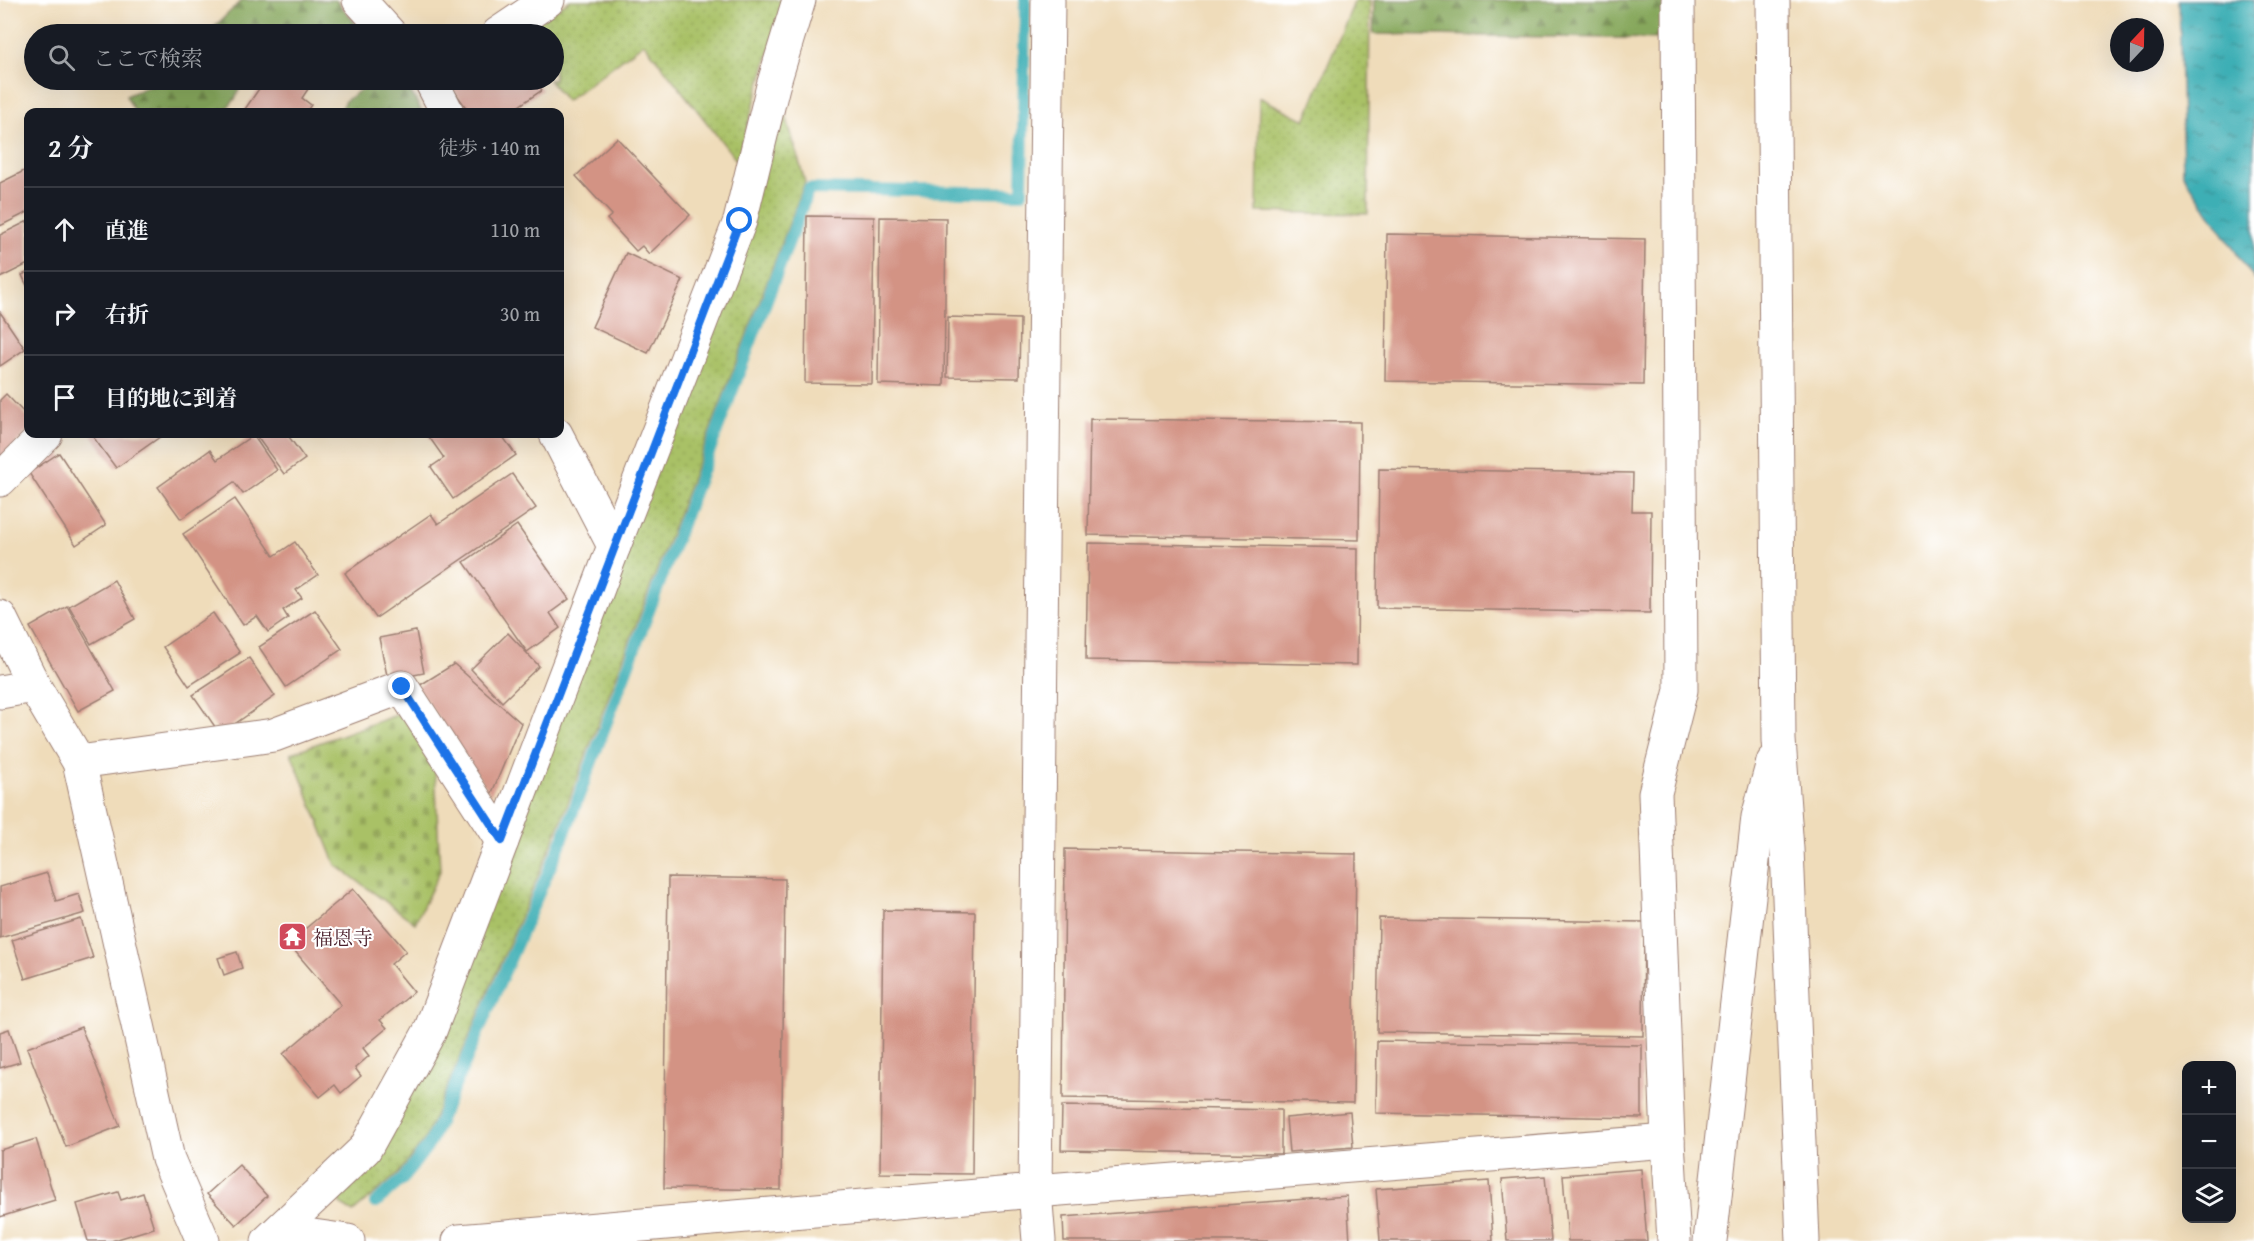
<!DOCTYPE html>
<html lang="ja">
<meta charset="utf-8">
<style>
:root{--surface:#171b24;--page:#242831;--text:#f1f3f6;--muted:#9ea1a6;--line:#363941}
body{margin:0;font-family:"Gentium Book Plus","Noto Serif JP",serif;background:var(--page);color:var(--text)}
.controls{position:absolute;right:18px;bottom:18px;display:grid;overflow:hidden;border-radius:12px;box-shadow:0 6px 24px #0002}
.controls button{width:54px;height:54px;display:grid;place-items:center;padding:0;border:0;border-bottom:2px solid var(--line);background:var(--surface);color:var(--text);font:30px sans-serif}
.compass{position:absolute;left:2110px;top:18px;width:54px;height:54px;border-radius:50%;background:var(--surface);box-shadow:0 6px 24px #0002;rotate:22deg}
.stop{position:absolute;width:18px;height:18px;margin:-14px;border:4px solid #1a73e8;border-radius:50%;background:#fff}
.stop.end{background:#1a73e8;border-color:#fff;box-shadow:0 2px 6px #0008}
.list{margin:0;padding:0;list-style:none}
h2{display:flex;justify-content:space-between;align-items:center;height:78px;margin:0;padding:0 24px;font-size:26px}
h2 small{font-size:20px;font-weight:400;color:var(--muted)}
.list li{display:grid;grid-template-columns:39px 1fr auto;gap:18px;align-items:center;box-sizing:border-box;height:84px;padding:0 24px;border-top:2px solid var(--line)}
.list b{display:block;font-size:22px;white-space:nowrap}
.list em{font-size:20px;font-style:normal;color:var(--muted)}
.icon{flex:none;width:33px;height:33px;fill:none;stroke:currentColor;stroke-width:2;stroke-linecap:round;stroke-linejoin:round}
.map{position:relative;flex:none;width:2254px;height:1241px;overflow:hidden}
.search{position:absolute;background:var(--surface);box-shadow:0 6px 24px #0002;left:24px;top:24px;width:540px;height:66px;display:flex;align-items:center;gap:15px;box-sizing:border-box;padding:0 21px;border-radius:33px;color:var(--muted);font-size:22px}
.panel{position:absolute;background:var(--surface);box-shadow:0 6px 24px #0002;left:24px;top:108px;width:540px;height:330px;border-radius:12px}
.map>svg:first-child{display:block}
.grass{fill:url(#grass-dots);stroke:#7a7048;stroke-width:1.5}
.forest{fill:url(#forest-firs);stroke:#686343;stroke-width:1.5}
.cemetery{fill:url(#cemetery-stones);stroke:#7a7048;stroke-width:1.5}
.water{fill:url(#water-ripples);stroke:#446770;stroke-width:1.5}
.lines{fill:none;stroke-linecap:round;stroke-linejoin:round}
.stream{stroke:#3eafb5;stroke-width:12}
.building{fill:#d39384}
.street-casing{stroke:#9c7e72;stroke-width:35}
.street{stroke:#fff;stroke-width:33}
.route{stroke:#1a73e8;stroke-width:8}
.labels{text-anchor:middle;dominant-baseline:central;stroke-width:4.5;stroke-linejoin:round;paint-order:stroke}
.poi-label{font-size:20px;fill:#4a1f2b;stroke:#fff;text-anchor:start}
</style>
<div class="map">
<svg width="2254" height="1241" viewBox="0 0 2254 1241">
<defs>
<pattern id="grass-dots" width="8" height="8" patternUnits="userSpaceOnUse" patternTransform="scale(1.5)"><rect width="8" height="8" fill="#a9c166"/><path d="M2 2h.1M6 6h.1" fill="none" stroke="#93a559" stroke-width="1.8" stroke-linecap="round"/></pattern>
<pattern id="forest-firs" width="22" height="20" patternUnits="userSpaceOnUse" patternTransform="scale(1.5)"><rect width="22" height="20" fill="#86a75b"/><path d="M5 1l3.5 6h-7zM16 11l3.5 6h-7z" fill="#70874b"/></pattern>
<pattern id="cemetery-stones" width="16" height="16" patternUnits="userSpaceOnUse" patternTransform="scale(1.5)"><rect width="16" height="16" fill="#a9c166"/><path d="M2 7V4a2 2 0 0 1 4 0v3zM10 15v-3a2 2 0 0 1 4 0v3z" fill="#93a559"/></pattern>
<pattern id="water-ripples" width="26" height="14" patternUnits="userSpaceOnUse" patternTransform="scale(1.5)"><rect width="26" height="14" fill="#3eafb5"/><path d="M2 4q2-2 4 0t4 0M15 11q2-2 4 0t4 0" fill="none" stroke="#368e93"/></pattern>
</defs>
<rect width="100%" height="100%" fill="#fff"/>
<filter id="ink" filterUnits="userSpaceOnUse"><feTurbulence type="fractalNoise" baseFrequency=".0167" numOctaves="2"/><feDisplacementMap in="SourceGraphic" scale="12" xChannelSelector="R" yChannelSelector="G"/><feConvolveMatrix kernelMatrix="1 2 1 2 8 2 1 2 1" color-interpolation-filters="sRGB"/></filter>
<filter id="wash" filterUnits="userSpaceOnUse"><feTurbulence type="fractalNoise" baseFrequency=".008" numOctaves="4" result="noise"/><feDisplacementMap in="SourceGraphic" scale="24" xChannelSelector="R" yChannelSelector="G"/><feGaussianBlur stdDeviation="1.35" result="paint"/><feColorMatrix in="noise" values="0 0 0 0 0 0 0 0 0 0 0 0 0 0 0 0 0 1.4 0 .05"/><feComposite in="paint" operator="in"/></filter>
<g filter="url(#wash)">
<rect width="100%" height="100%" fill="#efdcba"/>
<g class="grass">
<polygon points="570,0 785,0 737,161 644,43 566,101 549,80 554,80 554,34 521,34"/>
<polygon points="1355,0 1370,0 1368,214 1257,212 1259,97 1305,120"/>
<polygon points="781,98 805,182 555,837 424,1141 398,1174 353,1212 340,1204 338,1193 377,1154"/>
</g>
<g class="forest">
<polygon points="242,0 336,0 365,34 289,34 284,30 265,34 207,34"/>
<polygon points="1374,0 1664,0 1665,39 1373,34"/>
<polygon points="161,80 243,80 235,99 223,112 135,112 126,96"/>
<polygon points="375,80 404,80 422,112 339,112 345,101"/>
</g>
<polygon class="cemetery" points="402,713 435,768 440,871 415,923 336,865 291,753"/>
<polygon class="water" points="2179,0 2254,0 2254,279 2183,174"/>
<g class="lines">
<polyline class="stream" points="375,1203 403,1179 430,1143 563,838 809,189 1022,193 1025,0"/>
</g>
<g id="blocks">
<g class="building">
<polygon points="265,80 277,82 278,80 314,80 302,98 311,105 306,112 243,112"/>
<polygon points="466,80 534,80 542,90 510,112 469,112 453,89"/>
<polygon points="617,138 690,215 649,254 642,246 636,251 607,219 612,215 576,176"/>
<polygon points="28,169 28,212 0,226 0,183"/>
<polygon points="807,216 874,217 872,384 805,383"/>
<polygon points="880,217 946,218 944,386 878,384"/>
<polygon points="28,221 28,264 0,278 0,235"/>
<polygon points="1387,234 1645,239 1643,385 1385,381"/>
<polygon points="626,253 683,280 648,353 592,327"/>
<polygon points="28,272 28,288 22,275"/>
<polygon points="0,312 25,349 0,366"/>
<polygon points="948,317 1020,319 1019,378 947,377"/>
<polygon points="6,394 28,417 28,431 0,460 0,400"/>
<polygon points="1090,419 1360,422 1359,540 1088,535"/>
<polygon points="91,434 164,434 116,468"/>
<polygon points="255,434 287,434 305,459 284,474"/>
<polygon points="427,434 501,434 516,455 453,499 431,467 444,458"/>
<polygon points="253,435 277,470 243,494 234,482 181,519 158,487 210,450 217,460"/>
<polygon points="59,453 106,525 76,545 29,473"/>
<polygon points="1379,469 1633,473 1632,511 1651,511 1650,613 1377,608"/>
<polygon points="512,474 536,508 376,618 345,573 431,514 438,524"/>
<polygon points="235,499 274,556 295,542 318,575 296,590 302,598 283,610 288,618 268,632 257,616 243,625 183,534"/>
<polygon points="517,525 569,599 550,613 560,628 527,652 464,562"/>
<polygon points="1088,543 1358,548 1357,665 1086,660"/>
<polygon points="114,580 135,619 91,644 69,606"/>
<polygon points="67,606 115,691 78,711 30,627"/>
<polygon points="315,610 342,649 286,687 259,647"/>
<polygon points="213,613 240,653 189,686 163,647"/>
<polygon points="416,631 424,673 388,680 379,638"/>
<polygon points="508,633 539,666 502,702 471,669"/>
<polygon points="249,658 275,696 220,734 193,695"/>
<polygon points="454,664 521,723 491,795 417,687"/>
<polygon points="1065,849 1356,854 1353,1103 1063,1098"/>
<polygon points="47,873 56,901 79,894 85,913 0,938 0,887"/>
<polygon points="668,877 785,879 781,1190 664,1188"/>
<polygon points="353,889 406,951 391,964 414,992 380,1020 387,1028 363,1048 369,1056 355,1068 361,1076 341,1093 335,1085 320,1097 283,1054 341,1005 288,943"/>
<polygon points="883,910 975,912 972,1174 880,1173"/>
<polygon points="1379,918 1644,922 1643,1036 1377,1032"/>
<polygon points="81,919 93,958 25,979 12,940"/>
<polygon points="237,952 242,968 224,975 218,958"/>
<polygon points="81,1027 120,1126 66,1147 27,1048"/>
<polygon points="9,1029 20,1062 0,1068 0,1032"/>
<polygon points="1377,1041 1642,1045 1642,1118 1376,1113"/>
<polygon points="1062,1106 1281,1110 1281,1154 1061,1150"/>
<polygon points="1350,1112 1353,1147 1289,1152 1286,1118"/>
<polygon points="36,1139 55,1200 0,1217 0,1150"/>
<polygon points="239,1165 267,1196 236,1225 207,1194"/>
<polygon points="1641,1169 1647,1241 1568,1241 1563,1175"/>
<polygon points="1545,1176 1551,1241 1507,1241 1502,1179"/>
<polygon points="1489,1181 1493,1241 1380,1241 1376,1189"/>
<polygon points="118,1192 121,1200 143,1193 154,1228 111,1241 88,1241 77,1204"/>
<polygon points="1347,1196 1350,1241 1064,1241 1063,1217"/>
</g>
</g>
</g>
<g filter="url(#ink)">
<use href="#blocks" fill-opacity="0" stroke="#9c7e72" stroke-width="1.5"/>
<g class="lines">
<defs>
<g id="street">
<polyline points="359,0 390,34"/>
<polyline points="1773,0 1779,740 1787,849 1803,1241"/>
<polyline points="498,34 548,0"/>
<polyline points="431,81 447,112"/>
<polyline points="556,434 614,546"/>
<polyline points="0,480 46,434"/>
<polyline points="0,617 34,686 79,762 168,1159 203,1241"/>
<polyline points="0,692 34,686"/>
<polyline points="79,762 274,735 402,687 502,841"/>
<polyline points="279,1231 348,1241"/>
<polyline points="268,1241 365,1149 430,1031 614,546 740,221 773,86 799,0"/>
<polyline points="459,1241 1035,1191 1668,1141"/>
<polyline points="1039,1241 1035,1191 1048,0"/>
<polyline points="1674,1241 1668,1141 1655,793 1681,690 1678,0"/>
<polyline points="1710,1241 1758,817 1773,762"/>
</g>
</defs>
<use href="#street" class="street-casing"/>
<use href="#street" class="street"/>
</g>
</g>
<g class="lines" filter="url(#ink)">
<polyline class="route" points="402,687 502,841 740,221"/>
</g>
<defs>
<symbol id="temple-square" viewBox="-11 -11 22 22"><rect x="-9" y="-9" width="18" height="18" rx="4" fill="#d1495b" stroke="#fff"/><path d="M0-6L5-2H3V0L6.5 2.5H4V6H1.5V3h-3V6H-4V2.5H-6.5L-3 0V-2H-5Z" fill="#fff"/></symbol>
</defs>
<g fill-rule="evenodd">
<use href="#temple-square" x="276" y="920" width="33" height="33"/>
</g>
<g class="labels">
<g class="poi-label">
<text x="313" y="937">福恩寺</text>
</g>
</g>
</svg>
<div class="controls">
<button>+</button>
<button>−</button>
<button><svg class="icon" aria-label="layers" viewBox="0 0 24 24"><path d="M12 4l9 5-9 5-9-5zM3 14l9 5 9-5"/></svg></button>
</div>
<svg class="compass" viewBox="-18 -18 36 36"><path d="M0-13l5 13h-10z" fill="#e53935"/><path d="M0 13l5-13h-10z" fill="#9ea1a6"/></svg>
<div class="stop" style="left:740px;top:221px"></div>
<div class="stop end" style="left:402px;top:687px"></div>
<div class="search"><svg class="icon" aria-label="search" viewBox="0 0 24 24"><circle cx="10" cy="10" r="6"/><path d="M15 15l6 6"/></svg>ここで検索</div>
<section class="panel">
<h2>2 分<small>徒歩 · 140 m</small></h2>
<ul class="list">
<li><svg class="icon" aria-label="ahead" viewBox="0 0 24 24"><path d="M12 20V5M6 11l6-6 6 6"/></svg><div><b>直進</b></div><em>110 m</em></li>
<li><svg class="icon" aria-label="right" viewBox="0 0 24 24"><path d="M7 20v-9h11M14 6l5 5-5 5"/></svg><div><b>右折</b></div><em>30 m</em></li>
<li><svg class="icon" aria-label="arrive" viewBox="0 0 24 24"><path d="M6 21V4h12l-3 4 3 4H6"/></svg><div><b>目的地に到着</b></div></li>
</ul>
</section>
</div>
